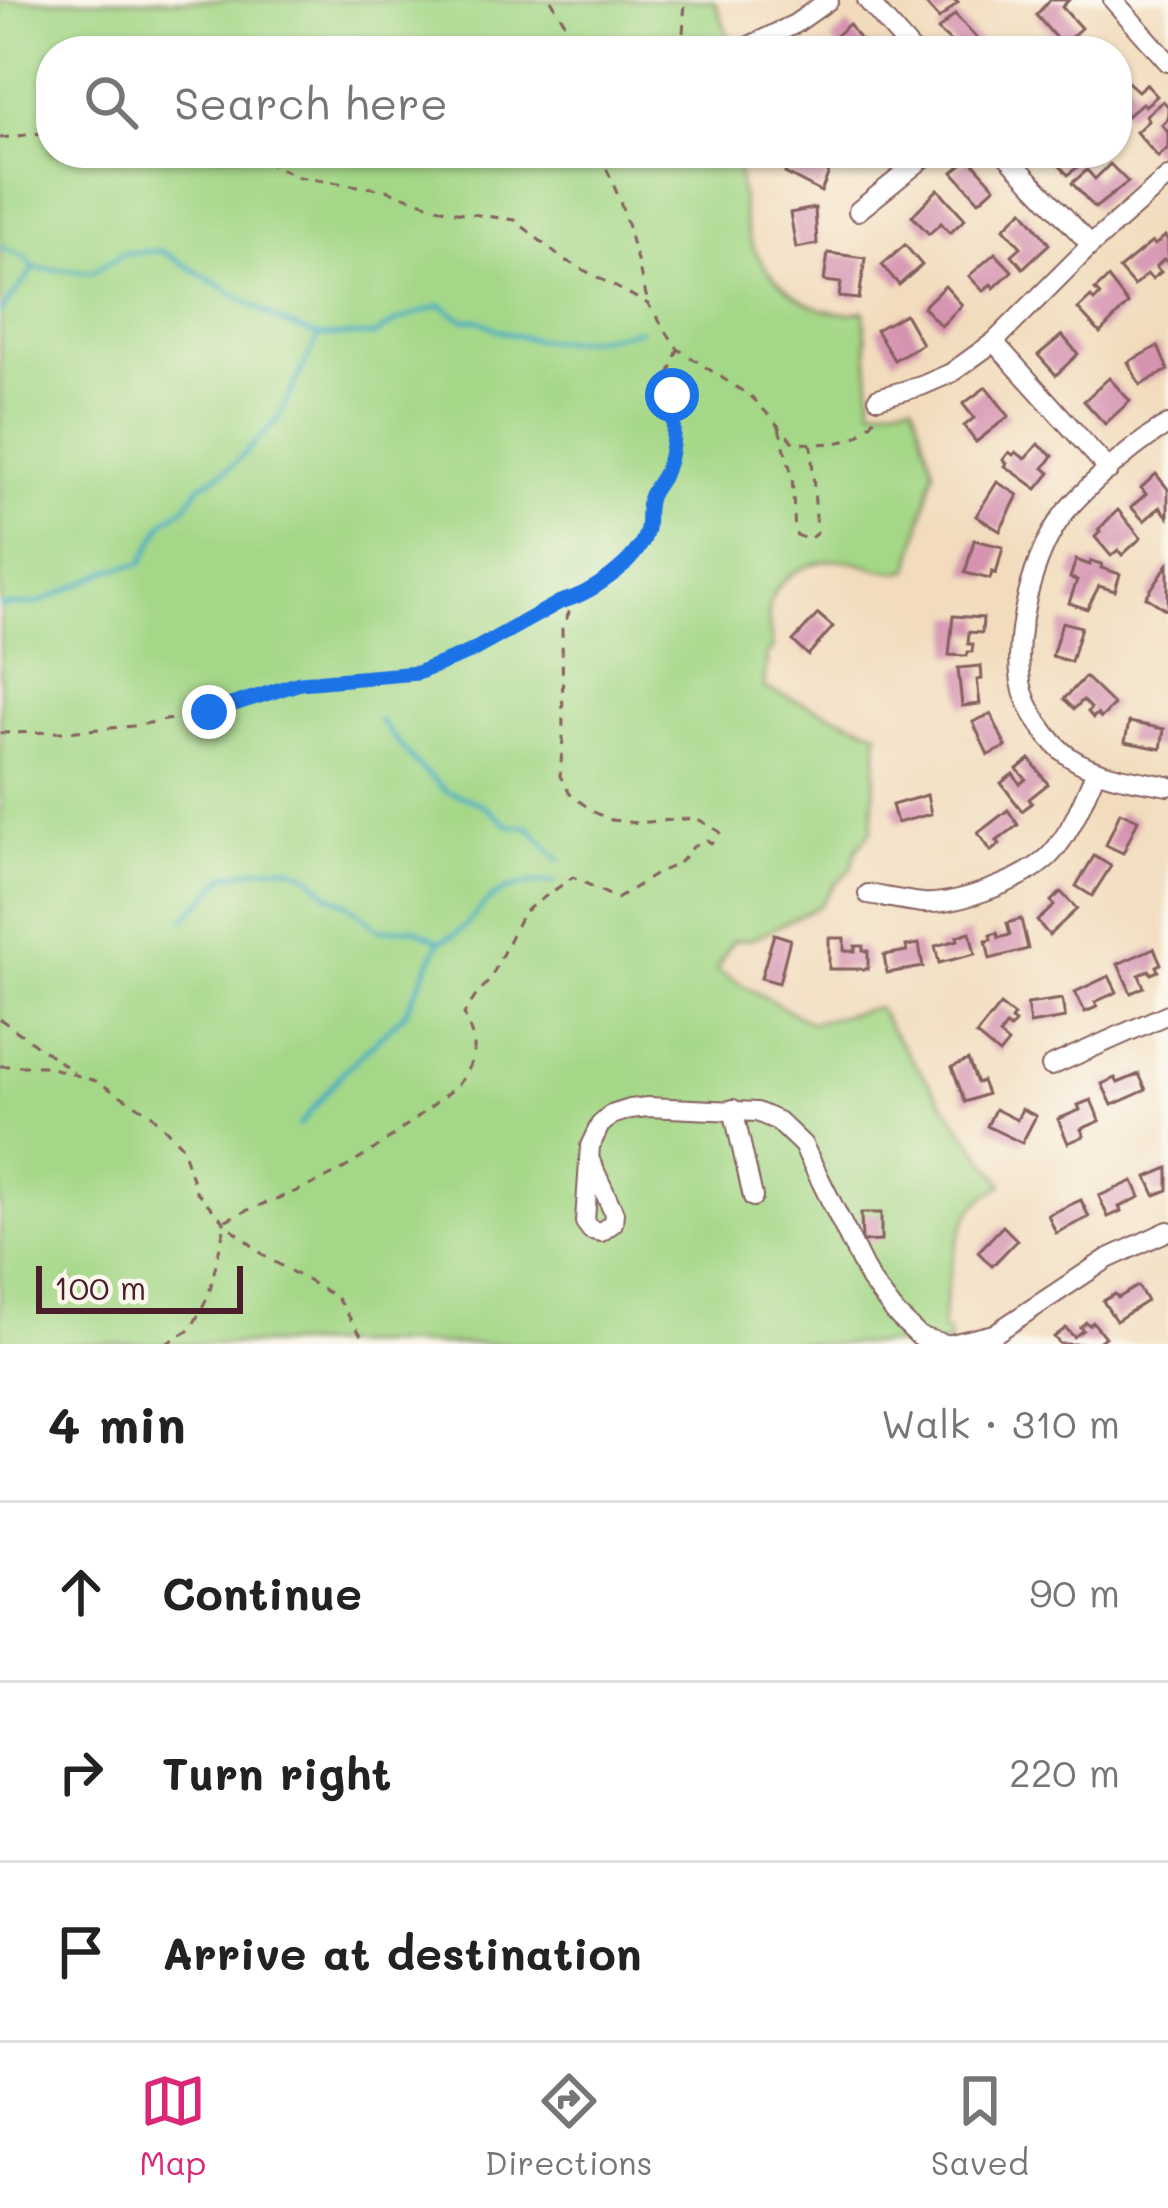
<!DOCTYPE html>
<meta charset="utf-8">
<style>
:root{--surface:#fff;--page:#f6f6f6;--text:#222;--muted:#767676;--line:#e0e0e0;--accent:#db2777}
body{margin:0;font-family:Mali,sans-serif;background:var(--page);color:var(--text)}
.scale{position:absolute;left:36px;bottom:30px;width:207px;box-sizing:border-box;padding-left:12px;border:6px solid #4a1f2b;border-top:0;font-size:33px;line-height:42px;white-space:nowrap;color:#4a1f2b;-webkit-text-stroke:9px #fbf7ec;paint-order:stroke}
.stop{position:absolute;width:36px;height:36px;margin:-27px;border:9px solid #1a73e8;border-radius:50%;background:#fff}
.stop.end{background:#1a73e8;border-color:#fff;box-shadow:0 3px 12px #0008}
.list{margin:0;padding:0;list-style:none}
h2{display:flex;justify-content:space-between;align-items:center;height:156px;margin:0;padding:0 48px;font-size:51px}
h2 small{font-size:39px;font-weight:400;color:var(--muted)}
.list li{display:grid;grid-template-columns:78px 1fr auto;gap:36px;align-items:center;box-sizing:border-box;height:180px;padding:0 48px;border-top:3px solid var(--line)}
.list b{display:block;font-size:45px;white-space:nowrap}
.list em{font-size:39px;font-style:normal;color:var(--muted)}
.icon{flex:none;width:66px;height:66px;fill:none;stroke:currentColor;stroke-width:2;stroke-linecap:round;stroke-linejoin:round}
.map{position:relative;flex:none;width:1168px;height:1344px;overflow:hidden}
.search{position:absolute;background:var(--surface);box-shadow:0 3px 9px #0004;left:36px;right:36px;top:36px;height:132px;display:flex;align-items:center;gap:30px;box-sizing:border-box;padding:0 42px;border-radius:48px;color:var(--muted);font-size:45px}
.sheet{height:696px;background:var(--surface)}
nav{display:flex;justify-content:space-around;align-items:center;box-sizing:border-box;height:168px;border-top:3px solid var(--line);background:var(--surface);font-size:33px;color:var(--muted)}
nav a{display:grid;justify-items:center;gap:6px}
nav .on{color:var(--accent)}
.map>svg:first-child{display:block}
.green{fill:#a4d787;stroke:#777b59;stroke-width:3}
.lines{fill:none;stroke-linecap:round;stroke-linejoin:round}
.stream{stroke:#41abc1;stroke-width:4.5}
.building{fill:#d593b0}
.minor-casing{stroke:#85615e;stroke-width:22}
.path{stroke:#85615e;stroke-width:3;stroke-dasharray:9 9;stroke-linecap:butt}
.minor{stroke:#fff;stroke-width:18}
.route{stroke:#1a73e8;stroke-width:15}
</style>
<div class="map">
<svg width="1168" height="1344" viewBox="0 0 1168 1344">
<rect width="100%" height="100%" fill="#fbf7ec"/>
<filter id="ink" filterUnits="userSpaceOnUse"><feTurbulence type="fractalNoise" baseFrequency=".00833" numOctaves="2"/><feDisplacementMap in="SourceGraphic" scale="24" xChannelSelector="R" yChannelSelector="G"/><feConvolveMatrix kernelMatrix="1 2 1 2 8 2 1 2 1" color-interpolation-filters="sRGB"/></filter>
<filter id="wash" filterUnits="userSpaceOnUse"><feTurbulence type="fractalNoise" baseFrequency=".004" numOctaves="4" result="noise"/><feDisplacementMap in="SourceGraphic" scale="48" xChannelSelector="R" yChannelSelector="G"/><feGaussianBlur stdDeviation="2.7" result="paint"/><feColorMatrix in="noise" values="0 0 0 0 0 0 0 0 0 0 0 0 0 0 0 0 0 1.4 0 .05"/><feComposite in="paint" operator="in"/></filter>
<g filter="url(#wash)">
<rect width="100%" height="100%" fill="#f2dcbd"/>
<path class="green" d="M 0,0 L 712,0 L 715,2 L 730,39 L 704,51 L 51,51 L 51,153 L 734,153 C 742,177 740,202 746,227 C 758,276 813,324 864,311 L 872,408 L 913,402 L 934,470 L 910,569 C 888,578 869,564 847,561 C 817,557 780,572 770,603 C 766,618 771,635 773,650 L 767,653 L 764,688 L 878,732 L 872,830 L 856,850 L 852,868 L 834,885 L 819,906 L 752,939 L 732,941 L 716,970 L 811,1023 L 878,1007 L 889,1028 L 1003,1184 C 996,1190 986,1195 980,1201 C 951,1229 947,1293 941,1331 L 948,1332 L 950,1344 L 0,1344 Z"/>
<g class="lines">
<g class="stream">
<polyline points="0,247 25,257 34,268 92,272 124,253 162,251 281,322 319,336"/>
<polyline points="0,313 33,270"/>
<path d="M 0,606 L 37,604 L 110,570 L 142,563 L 164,522 L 185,507 L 200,486 L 231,467 L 276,422 L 319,336 L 375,335 L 397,321 L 442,305 C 449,311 457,318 466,320 C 480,322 471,316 484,323 C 534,350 587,341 640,330"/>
<polyline points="379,720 415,763 446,791 480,803 510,826 529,827 559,860"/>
<polyline points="184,920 227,875 264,868 290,867 308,875 330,896 347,903 379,930 413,928 440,941"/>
<path d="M 299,1126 L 343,1072 L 405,1013 L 440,941 C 469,930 463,926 483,906 C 501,887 528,882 554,882"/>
</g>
</g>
<g id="blocks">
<g class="building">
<polygon points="922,0 955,0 958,2 939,19"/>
<polygon points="1050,0 1069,0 1062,7 1081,28 1062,45 1036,15"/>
<polygon points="955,14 983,45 975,51 961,51 938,30"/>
<polygon points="849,24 864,46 867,44 873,51 841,51 831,40"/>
<polygon points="1121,76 1138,91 1146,84 1157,96 1145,106 1142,103 1127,116 1117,100 1117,79"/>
<polygon points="1163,101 1168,106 1168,119 1162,125 1168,132 1168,148 1158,157 1136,132 1148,121 1146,115"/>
<polygon points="800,153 828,153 835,157 821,192 785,173 794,155 798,157"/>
<polygon points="1048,153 1079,153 1086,160 1068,175"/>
<polygon points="969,158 995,187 979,201 953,172"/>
<polygon points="1110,164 1128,182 1095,208 1072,183 1087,170 1095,179"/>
<polygon points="938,189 965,219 950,233 941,223 929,234 912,216"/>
<polygon points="815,208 817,244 796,248 790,213"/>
<polygon points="1023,210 1049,244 1023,268 1012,255 1021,247 1004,228"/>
<polygon points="1165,236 1168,240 1168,263 1164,259 1156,267 1161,272 1152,279 1147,274 1134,286 1119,269 1152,242 1155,245"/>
<polygon points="905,245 922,265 899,285 882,265"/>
<polygon points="828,253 865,258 859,299 839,297 841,283 824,281"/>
<polygon points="995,253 1012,271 994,288 991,284 983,291 969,276"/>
<polygon points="1108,278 1128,304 1100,333 1078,309 1091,297 1094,301 1100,295 1095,290"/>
<polygon points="945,286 962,305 941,326 923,307"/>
<polygon points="905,314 922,344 894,360 876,330"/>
<polygon points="1062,335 1078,354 1056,375 1038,355"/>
<polygon points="1158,346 1168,370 1140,385 1128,362"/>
<polygon points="1109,378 1130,401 1105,424 1084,401"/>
<polygon points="986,387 1009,416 976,442 964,426 974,418 963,404"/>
<polygon points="1038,444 1053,456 1044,468 1050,473 1037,489 1005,466 1007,463 1003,460 1009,452 1013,455 1016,452 1025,459"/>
<polygon points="1156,474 1168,489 1168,517 1160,507 1144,521 1131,507 1146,494 1141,488"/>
<polygon points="997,482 1018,495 1000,531 976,516"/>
<polygon points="1118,510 1141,538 1122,555 1118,550 1111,556 1095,537 1100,532 1098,530"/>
<polygon points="974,540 1003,547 996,574 992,572 990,579 965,573"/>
<polygon points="1076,560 1090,565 1091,561 1102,564 1101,568 1120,574 1115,591 1099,586 1087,609 1069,603 1077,580 1070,578"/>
<polygon points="1168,564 1168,611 1146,597"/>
<polygon points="818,614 833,627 808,655 793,641"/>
<polygon points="953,616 983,618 982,633 969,632 968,644 973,644 972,652 968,652 967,656 949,655"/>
<polygon points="1062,622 1081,627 1071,662 1052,656"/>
<polygon points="981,666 982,679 977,680 980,704 962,706 958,668"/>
<polygon points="1085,677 1114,705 1101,718 1097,714 1093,718 1088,712 1091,708 1083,700 1074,709 1064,699"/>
<polygon points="991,714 1006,747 988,755 973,722"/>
<polygon points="1129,722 1164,729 1161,749 1125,742"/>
<polygon points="1030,759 1048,784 1029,799 1032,803 1022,811 1001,783 1013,774 1020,784 1026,779 1017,769"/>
<polygon points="927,795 931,814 897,823 892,805"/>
<polygon points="1008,810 1018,825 997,841 1000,844 991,851 978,833"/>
<polygon points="1120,812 1138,820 1123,853 1106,845"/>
<polygon points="1094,856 1111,866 1092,896 1076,886"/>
<polygon points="1061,892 1077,909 1049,935 1037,921 1054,906 1051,901"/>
<polygon points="1021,919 1028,949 990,959 986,941 991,940 990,935 997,933 999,938 1010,935 1007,923"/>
<polygon points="970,932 975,954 939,963 935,946 958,940 957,936"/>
<polygon points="774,934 790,939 779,983 761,978"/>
<polygon points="829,938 844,938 844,951 855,951 855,946 863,946 863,951 868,951 868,969 829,969"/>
<polygon points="919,944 923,967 887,973 884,955 907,951 906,946"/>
<polygon points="1154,948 1161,964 1156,966 1158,971 1151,974 1149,970 1139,975 1144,987 1131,993 1118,964"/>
<polygon points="1109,976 1117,992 1095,1002 1097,1007 1085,1012 1075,992"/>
<polygon points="1062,999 1065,1018 1030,1024 1027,1004"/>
<polygon points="1000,1005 1014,1016 1011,1020 1015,1023 1010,1029 1006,1026 999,1035 1008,1043 999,1054 976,1035"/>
<polygon points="968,1060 977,1083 982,1081 987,1094 965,1102 952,1067"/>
<polygon points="1139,1074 1146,1090 1112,1105 1102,1084 1115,1078 1118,1083"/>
<polygon points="1091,1100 1100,1121 1081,1129 1084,1136 1068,1143 1058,1119 1080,1110 1078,1105"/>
<polygon points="995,1109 1017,1120 1022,1109 1036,1116 1022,1143 987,1126"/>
<polygon points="1168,1168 1168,1190 1155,1195 1147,1177"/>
<polygon points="1133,1181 1140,1197 1119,1207 1121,1211 1108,1217 1099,1196"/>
<polygon points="1081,1200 1089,1217 1056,1233 1048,1215"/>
<polygon points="861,1213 881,1213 881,1241 862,1242"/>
<polygon points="1003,1226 1017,1240 992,1266 978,1252"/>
<polygon points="1138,1286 1147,1301 1116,1321 1103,1301 1115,1294 1118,1298"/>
<polygon points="1086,1322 1089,1325 1093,1322 1105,1337 1096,1344 1060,1344 1054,1337 1066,1328 1074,1337 1083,1330 1080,1327"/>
</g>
</g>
</g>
<g filter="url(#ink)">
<use href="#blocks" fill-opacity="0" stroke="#85615e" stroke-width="3"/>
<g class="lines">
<defs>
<g id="minor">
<polyline points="867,0 912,51"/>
<polyline points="1113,0 1168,62"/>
<polyline points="739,51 795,24 829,0"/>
<polyline points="1004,153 1091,245"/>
<polyline points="858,211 930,153"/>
<polyline points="994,342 1109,470"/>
<polyline points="878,398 921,386 951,373 994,342 1091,245 1168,177"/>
<path d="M 1168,425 C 1138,441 1084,488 1063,515 C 1033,555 1013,633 1021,682 C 1025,708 1049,743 1071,758 C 1099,776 1136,780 1168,786"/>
<path d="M 868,894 C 886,897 905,901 923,903 C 958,905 1029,879 1052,853 C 1073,829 1083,800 1096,771"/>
<polyline points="1051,1066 1168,1014"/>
<polyline points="733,1109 753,1197"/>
<polyline points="589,1158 614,1213 613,1223 601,1232 591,1230 585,1222 590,1146 600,1125 611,1115 630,1109 648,1107 757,1112 778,1121 803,1145 870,1280 896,1314 920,1337 946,1344"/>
<polyline points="951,1344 994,1334 1107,1259 1168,1231"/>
</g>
</defs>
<use href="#minor" class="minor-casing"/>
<g class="path">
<polyline points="551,0 568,28 577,51"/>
<polyline points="682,51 685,0"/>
<polyline points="0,138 51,132"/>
<path d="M 248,153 L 298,177 L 386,190 L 449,211 L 515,220 L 561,258 L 648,304 L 678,349 L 753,398 L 794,443 C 828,444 860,448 877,414"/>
<path d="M 598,153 C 625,199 633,251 648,302"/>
<polyline points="779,428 792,475 795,534 808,540 817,533 811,444"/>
<polyline points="0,733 65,732 133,726 209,712 300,683 417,673 470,652 561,602 574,599"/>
<polyline points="0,1019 74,1072"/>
<polyline points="0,1066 45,1066 96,1081 151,1114 181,1145 196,1191 225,1223 266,1257 336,1297 367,1344"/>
<path d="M 166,1344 L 191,1329 L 209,1294 L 226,1220 C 260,1203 298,1193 332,1175 C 376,1152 417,1117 457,1086 C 479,1053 478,1050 464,1014 L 477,994 L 490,980 L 522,913 L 573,877 L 617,899 L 659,872 L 678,864 L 694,846 L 707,840 L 711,843 L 720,832 L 696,818 L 637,823 L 611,820 L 594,812 L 570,794 L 560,776 L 563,738 L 562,629 L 576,596 L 624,567 L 646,533 L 646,512 L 650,497 L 665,471 L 676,430 L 668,378 L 678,349"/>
</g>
<use href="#minor" class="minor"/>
</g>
</g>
<g class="lines" filter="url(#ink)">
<path class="route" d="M 209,712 L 300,683 L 417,673 L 470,652 L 560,602 C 589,595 637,563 646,533 C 650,520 645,508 651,495 C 655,487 662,479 666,470 C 675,445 674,422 672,395"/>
</g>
</svg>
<div class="scale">100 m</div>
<div class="stop" style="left:672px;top:395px"></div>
<div class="stop end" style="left:209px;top:712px"></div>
<div class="search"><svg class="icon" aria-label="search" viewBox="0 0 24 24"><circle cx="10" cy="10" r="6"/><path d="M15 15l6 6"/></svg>Search here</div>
</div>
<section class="sheet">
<h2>4 min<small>Walk · 310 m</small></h2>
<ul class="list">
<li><svg class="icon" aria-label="ahead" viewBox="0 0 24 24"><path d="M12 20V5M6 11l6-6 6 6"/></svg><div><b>Continue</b></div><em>90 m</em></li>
<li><svg class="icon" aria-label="right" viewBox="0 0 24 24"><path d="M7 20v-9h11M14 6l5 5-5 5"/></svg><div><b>Turn right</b></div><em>220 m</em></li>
<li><svg class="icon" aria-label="arrive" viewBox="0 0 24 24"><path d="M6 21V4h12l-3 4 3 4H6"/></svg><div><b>Arrive at destination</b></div></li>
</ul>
</section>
<nav>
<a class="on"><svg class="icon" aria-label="map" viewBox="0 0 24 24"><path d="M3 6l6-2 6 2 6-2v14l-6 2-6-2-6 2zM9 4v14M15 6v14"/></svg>Map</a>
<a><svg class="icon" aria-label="directions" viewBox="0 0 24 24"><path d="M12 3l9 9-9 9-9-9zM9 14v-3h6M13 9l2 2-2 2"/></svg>Directions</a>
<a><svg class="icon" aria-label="saved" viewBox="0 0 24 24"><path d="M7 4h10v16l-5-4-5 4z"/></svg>Saved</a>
</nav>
